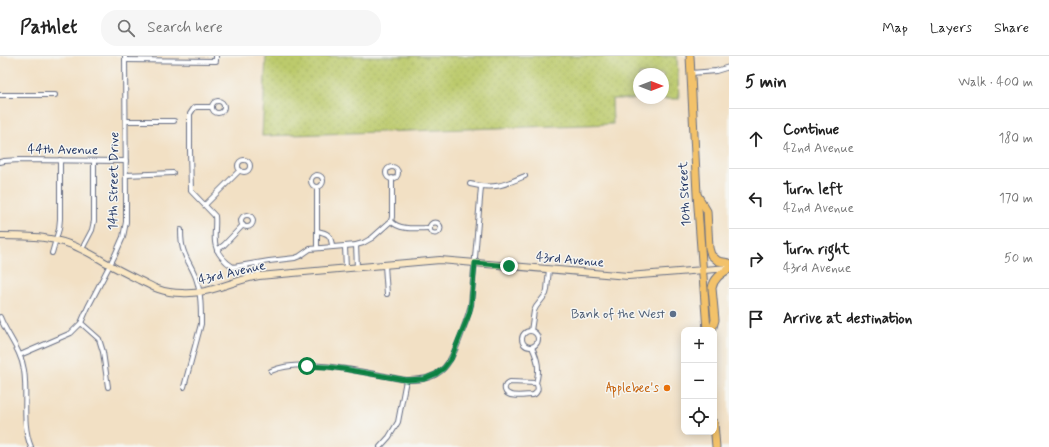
<!DOCTYPE html>
<meta charset="utf-8">
<style>
:root{--surface:#fff;--page:#f6f6f6;--text:#222;--muted:#767676;--line:#e0e0e0}
body{margin:0;font-family:Mynerve,sans-serif;background:var(--page);color:var(--text)}
.controls{position:absolute;right:12px;bottom:12px;display:grid;overflow:hidden;border-radius:8px;box-shadow:0 2px 10px #0003}
.controls button{width:36px;height:36px;display:grid;place-items:center;padding:0;border:0;border-bottom:1px solid var(--line);background:var(--surface);color:var(--text);font:20px sans-serif}
.compass{position:absolute;left:633px;top:12px;width:36px;height:36px;border-radius:50%;background:var(--surface);box-shadow:0 2px 10px #0003;rotate:90deg}
.stop{position:absolute;width:12px;height:12px;margin:-9px;border:3px solid #0b8043;border-radius:50%;background:#fff}
.stop.end{background:#0b8043;border-color:#fff;box-shadow:0 1px 4px #0008}
.list{margin:0;padding:0;list-style:none}
h2{display:flex;justify-content:space-between;align-items:center;height:52px;margin:0;padding:0 16px;font-size:17px}
h2 small{font-size:13px;font-weight:400;color:var(--muted)}
.list li{display:grid;grid-template-columns:26px 1fr auto;gap:12px;align-items:center;box-sizing:border-box;height:60px;padding:0 16px;border-top:1px solid var(--line)}
.list b{display:block;font-size:15px;white-space:nowrap}
.list p{margin:0;font-size:13px;white-space:nowrap;color:var(--muted)}
.list em{font-size:13px;font-style:normal;color:var(--muted)}
.icon{flex:none;width:22px;height:22px;fill:none;stroke:currentColor;stroke-width:2;stroke-linecap:round;stroke-linejoin:round}
.map{position:relative;flex:none;width:729px;height:391px;overflow:hidden}
header{display:flex;align-items:center;gap:24px;box-sizing:border-box;height:56px;padding:0 20px;background:var(--surface);border-bottom:1px solid var(--line)}
header strong{font-size:19px}
nav{display:flex;gap:22px;margin-inline-start:auto;font-size:14px}
.search{width:280px;height:36px;background:var(--page);display:flex;align-items:center;gap:10px;box-sizing:border-box;padding:0 14px;border-radius:16px;color:var(--muted);font-size:15px}
main{display:flex}
aside{flex:1;background:var(--surface)}
.map>svg:first-child{display:block}
.grass{fill:url(#grass-dots);stroke:#6c7c65;fill-rule:evenodd}
.lines{fill:none;stroke-linecap:round;stroke-linejoin:round}
.street-casing{stroke:#666d82;stroke-width:6}
.secondary-casing{stroke:#666d82;stroke-width:8}
.primary-casing{stroke:#666d82;stroke-width:9}
.street{stroke:#fff;stroke-width:4}
.secondary{stroke:#fae7c3;stroke-width:6}
.primary{stroke:#f3c26a;stroke-width:7}
.route{stroke:#0b8043;stroke-width:5}
.service-dot{fill:#5c6f8a;stroke:#f6f6f2;stroke-width:1.5}
.food-dot{fill:#e8710a;stroke:#f6f6f2;stroke-width:1.5}
.labels{text-anchor:middle;dominant-baseline:central;stroke-width:3;stroke-linejoin:round;paint-order:stroke}
.street-label{font-size:13px;fill:#1b2f5e;stroke:#f6f6f2}
.service-label{font-size:13px;fill:#4e5e75;stroke:#f6f6f2;text-anchor:end}
.food-label{font-size:13px;fill:#c56008;stroke:#f6f6f2;text-anchor:end}
</style>
<header>
<strong>Pathlet</strong>
<div class="search"><svg class="icon" aria-label="search" viewBox="0 0 24 24"><circle cx="10" cy="10" r="6"/><path d="M15 15l6 6"/></svg>Search here</div>
<nav><a>Map</a><a>Layers</a><a>Share</a></nav>
</header>
<main>
<div class="map">
<svg width="729" height="391" viewBox="0 0 729 391">
<defs>
<pattern id="grass-dots" width="8" height="8" patternUnits="userSpaceOnUse"><rect width="8" height="8" fill="#bcca6c"/><path d="M2 2h.1M6 6h.1" fill="none" stroke="#a1ae60" stroke-width="1.8" stroke-linecap="round"/></pattern>
</defs>
<rect width="100%" height="100%" fill="#f6f6f2"/>
<filter id="ink" filterUnits="userSpaceOnUse"><feTurbulence type="fractalNoise" baseFrequency=".025" numOctaves="2"/><feDisplacementMap in="SourceGraphic" scale="8" xChannelSelector="R" yChannelSelector="G"/><feConvolveMatrix kernelMatrix="1 2 1 2 8 2 1 2 1" color-interpolation-filters="sRGB"/></filter>
<filter id="wash" filterUnits="userSpaceOnUse"><feTurbulence type="fractalNoise" baseFrequency=".012" numOctaves="4" result="noise"/><feDisplacementMap in="SourceGraphic" scale="16" xChannelSelector="R" yChannelSelector="G"/><feGaussianBlur stdDeviation="0.9" result="paint"/><feColorMatrix in="noise" values="0 0 0 0 0 0 0 0 0 0 0 0 0 0 0 0 0 1.4 0 .05"/><feComposite in="paint" operator="in"/></filter>
<g filter="url(#wash)">
<rect width="100%" height="100%" fill="#f2e0c4"/>
<path class="grass" d="M 266,0 L 677,0 L 679,43 L 612,43 L 613,68 L 262,80 ZM 639,18 L 663,18 L 663,42 L 639,42 Z"/>
</g>
<g filter="url(#ink)">
<g class="lines">
<defs>
<g id="street">
<polyline points="125,4 216,5 216,0"/>
<polyline points="691,17 716,15 729,11"/>
<polyline points="0,39 55,39"/>
<circle cx="218" cy="51" r="6"/>
<path d="M 212,51 L 196,51 L 194,52 L 190,58 L 190,94 L 191,135 L 215,160 C 216,169 214,177 215,186 C 216,197 225,206 233,211 L 269,205 L 295,202 L 300,200 L 310,193 L 356,189 L 363,187 L 372,182 L 391,165 L 392,161 L 392,122"/>
<polyline points="126,65 174,65"/>
<circle cx="244" cy="110" r="6"/>
<polyline points="0,106 4,105 19,104 126,105"/>
<circle cx="392" cy="117" r="6"/>
<polyline points="126,119 173,117"/>
<circle cx="317" cy="125" r="6"/>
<path d="M 470,128 C 494,134 504,129 525,120"/>
<polyline points="205,149 240,114"/>
<circle cx="247" cy="165" r="6"/>
<path d="M 391,165 C 400,175 417,172 430,172"/>
<circle cx="435" cy="172" r="5.5"/>
<path d="M 181,174 C 181,182 181,189 184,196 C 187,205 193,213 196,222 C 201,236 201,253 201,268 L 184,331"/>
<path d="M 317,175 C 328,177 331,179 332,190"/>
<polyline points="356,189 357,211"/>
<polyline points="345,191 346,212"/>
<polyline points="317,192 317,131"/>
<polyline points="82,193 92,174 94,165 94,105"/>
<polyline points="217,194 224,189 243,169"/>
<polyline points="52,197 59,173 60,163 60,104"/>
<polyline points="257,207 259,220"/>
<polyline points="385,209 387,238"/>
<polyline points="246,210 249,222"/>
<path d="M 0,261 C 7,279 21,294 24,314 C 28,340 21,367 31,391"/>
<polyline points="81,267 99,283 103,296 108,331"/>
<polyline points="531,275 534,255 536,251 546,238 547,234 549,213"/>
<circle cx="530" cy="283" r="8"/>
<path d="M 532,291 C 538,304 540,313 536,327"/>
<polyline points="20,299 71,277 81,267 88,251 115,199 123,181 126,166 126,145 125,0"/>
<path d="M 271,315 C 302,300 372,318 406,324 C 441,325 450,310 461,279 C 465,269 468,260 471,249 L 481,131"/>
<path d="M 510,326 L 536,327 C 539,331 538,337 533,339 C 526,339 507,343 505,334 C 504,330 506,328 510,326 Z"/>
<polyline points="380,391 389,381 398,366 406,324"/>
</g>
<path id="secondary" d="M 0,180 C 29,180 57,180 83,194 C 92,198 101,204 110,209 C 119,214 129,219 139,224 C 146,227 152,231 158,233 C 166,236 174,237 182,237 C 209,239 233,224 259,220 L 440,204 L 628,220 L 729,212"/>
<g id="primary">
<polyline points="690,0 697,138 707,274"/>
<polyline points="698,140 707,155 709,192 711,199 718,205 729,207"/>
<path d="M 712,274 L 715,264 L 712,232 C 714,222 721,218 729,213"/>
<polyline points="714,367 716,391"/>
</g>
</defs>
<use href="#street" class="street-casing"/>
<use href="#secondary" class="secondary-casing"/>
<use href="#primary" class="primary-casing"/>
<use href="#street" class="street"/>
<use href="#secondary" class="secondary"/>
<use href="#primary" class="primary"/>
</g>
</g>
<g class="lines" filter="url(#ink)">
<polyline class="route" points="307,310 329,311 344,313 406,324 424,323 436,318 444,312 451,303 469,258 471,249 475,207 509,210"/>
</g>
<circle class="service-dot" cx="673" cy="258" r="4"/>
<circle class="food-dot" cx="667" cy="332" r="4"/>
<g class="labels">
<g class="street-label">
<text transform="translate(63 94) rotate(1)">44th Avenue</text>
<text transform="translate(114 125) rotate(-89)">14th Street Drive</text>
<text transform="translate(685 138) rotate(-93)">10th Street</text>
<text transform="translate(570 204) rotate(5)">43rd Avenue</text>
<text transform="translate(232 217) rotate(-13)">43rd Avenue</text>
</g>
<g class="service-label">
<text x="665" y="258">Bank of the West</text>
</g>
<g class="food-label">
<text x="659" y="332">Applebee's</text>
</g>
</g>
</svg>
<div class="controls">
<button>+</button>
<button>−</button>
<button><svg class="icon" aria-label="locate" viewBox="0 0 24 24"><circle cx="12" cy="12" r="6"/><path d="M12 2v4M12 18v4M2 12h4M18 12h4"/></svg></button>
</div>
<svg class="compass" viewBox="-18 -18 36 36"><path d="M0-13l5 13h-10z" fill="#e53935"/><path d="M0 13l5-13h-10z" fill="#767676"/></svg>
<div class="stop" style="left:307px;top:310px"></div>
<div class="stop end" style="left:509px;top:210px"></div>
</div>
<aside>
<h2>5 min<small>Walk · 400 m</small></h2>
<ul class="list">
<li><svg class="icon" aria-label="ahead" viewBox="0 0 24 24"><path d="M12 20V5M6 11l6-6 6 6"/></svg><div><b>Continue</b><p>42nd Avenue</p></div><em>180 m</em></li>
<li><svg class="icon" aria-label="left" viewBox="0 0 24 24"><path d="M17 20v-9H6M10 6l-5 5 5 5"/></svg><div><b>Turn left</b><p>42nd Avenue</p></div><em>170 m</em></li>
<li><svg class="icon" aria-label="right" viewBox="0 0 24 24"><path d="M7 20v-9h11M14 6l5 5-5 5"/></svg><div><b>Turn right</b><p>43rd Avenue</p></div><em>50 m</em></li>
<li><svg class="icon" aria-label="arrive" viewBox="0 0 24 24"><path d="M6 21V4h12l-3 4 3 4H6"/></svg><div><b>Arrive at destination</b></div></li>
</ul>
</aside>
</main>
